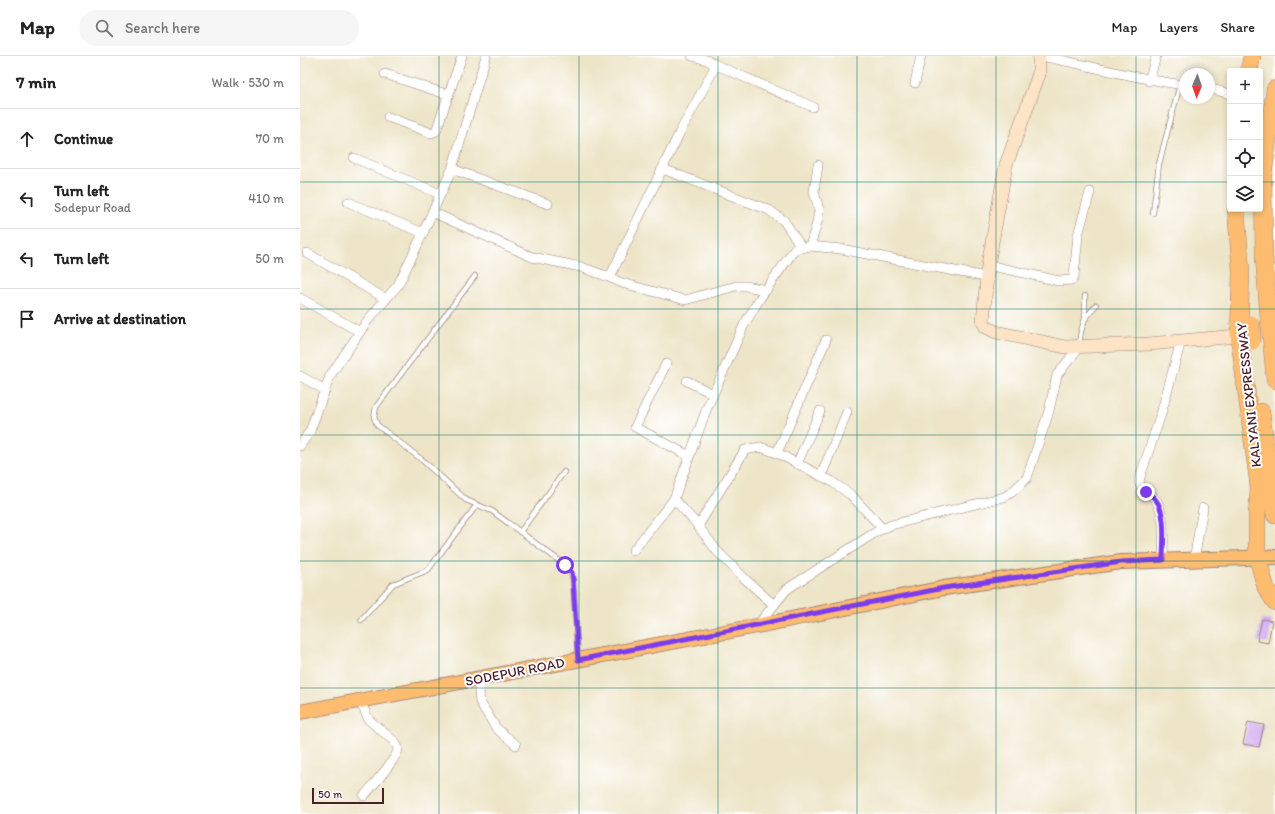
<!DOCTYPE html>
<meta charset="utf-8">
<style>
:root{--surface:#fff;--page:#f6f6f6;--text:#222;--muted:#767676;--line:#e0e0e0}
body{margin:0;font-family:Itim,sans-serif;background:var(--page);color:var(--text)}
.controls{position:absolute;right:12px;top:12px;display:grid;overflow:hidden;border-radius:4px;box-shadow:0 2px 6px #0003}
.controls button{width:36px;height:36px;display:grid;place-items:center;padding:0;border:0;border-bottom:1px solid var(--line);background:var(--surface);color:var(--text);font:20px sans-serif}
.compass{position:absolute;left:879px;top:12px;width:36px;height:36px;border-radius:50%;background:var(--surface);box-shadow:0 2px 6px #0003;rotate:182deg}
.scale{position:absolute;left:12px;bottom:10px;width:72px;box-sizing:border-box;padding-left:4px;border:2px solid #4a1f2b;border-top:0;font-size:11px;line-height:14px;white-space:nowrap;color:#4a1f2b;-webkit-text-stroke:3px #fff;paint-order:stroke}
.stop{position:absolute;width:12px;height:12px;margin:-9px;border:3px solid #7c3aed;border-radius:50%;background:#fff}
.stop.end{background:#7c3aed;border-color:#fff;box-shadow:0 1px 4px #0008}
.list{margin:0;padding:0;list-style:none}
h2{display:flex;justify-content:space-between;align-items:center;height:52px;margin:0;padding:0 16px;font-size:17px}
h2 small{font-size:13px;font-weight:400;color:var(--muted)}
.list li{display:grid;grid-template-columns:26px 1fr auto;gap:12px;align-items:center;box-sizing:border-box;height:60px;padding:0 16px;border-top:1px solid var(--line)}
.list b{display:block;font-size:15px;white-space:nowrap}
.list p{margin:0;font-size:13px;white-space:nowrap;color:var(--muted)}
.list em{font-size:13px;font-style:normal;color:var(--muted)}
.icon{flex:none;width:22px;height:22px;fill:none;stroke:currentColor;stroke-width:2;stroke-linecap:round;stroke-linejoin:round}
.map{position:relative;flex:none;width:975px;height:758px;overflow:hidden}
header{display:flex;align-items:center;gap:24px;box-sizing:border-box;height:56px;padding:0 20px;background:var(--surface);border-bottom:1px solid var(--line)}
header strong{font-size:19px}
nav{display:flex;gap:22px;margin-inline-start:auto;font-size:14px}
.search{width:280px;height:36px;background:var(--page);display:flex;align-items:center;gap:10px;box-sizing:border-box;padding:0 14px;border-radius:22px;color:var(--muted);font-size:15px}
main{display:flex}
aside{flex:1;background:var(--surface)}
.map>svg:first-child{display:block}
.building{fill:#d0aaf0}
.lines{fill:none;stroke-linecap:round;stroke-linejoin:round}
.lane-casing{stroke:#9c827a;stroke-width:6}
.street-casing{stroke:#9c827a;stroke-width:10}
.secondary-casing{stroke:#9c827a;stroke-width:14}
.primary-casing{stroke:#9c827a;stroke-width:16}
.highway-casing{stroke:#9c827a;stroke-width:18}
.lane{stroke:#fff;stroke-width:4.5}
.street{stroke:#fff;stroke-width:9}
.secondary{stroke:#fee4c6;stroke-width:13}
.primary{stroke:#fdbc70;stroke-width:14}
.highway{stroke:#fdbc70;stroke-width:17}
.highway-bridge-casing{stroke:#9c827a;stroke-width:18;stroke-linecap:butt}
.highway-bridge{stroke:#fdbc70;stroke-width:17}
.route{stroke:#7c3aed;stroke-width:5}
.grid{fill:none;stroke:#0f766e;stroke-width:1;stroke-opacity:0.55}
.labels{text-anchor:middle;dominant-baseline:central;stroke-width:4;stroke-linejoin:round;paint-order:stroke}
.street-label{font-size:14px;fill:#4a1f2b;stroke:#fff}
</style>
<header>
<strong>Map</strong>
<div class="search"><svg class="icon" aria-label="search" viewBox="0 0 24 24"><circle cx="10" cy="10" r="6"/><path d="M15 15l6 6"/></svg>Search here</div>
<nav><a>Map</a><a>Layers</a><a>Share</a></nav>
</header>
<main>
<aside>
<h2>7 min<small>Walk · 530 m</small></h2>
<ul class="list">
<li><svg class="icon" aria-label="ahead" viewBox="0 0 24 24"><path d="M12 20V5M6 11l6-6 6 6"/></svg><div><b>Continue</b></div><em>70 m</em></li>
<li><svg class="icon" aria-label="left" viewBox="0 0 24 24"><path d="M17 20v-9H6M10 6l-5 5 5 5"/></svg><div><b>Turn left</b><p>Sodepur Road</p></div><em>410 m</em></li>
<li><svg class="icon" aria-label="left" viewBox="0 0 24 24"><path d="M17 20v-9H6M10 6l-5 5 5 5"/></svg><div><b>Turn left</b></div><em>50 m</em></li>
<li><svg class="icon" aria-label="arrive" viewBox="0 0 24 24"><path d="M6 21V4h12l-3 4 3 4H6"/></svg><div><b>Arrive at destination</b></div></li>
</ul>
</aside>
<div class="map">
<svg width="975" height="758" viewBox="0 0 975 758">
<rect width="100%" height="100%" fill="#fff"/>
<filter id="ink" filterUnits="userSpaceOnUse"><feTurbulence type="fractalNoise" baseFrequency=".025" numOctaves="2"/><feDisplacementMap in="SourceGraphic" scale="8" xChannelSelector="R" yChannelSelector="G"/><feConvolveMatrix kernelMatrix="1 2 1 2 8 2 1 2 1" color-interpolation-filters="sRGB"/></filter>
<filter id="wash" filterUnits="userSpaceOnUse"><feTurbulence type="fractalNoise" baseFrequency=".012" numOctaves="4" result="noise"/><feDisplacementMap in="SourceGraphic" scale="16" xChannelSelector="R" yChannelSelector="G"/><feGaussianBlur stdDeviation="0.9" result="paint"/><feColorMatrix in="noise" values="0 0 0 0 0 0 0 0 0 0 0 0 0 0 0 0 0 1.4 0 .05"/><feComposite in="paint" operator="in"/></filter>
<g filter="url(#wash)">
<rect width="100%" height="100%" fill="#eee5c8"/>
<g id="blocks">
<g class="building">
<polygon points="962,563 972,565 968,587 957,585"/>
<polygon points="948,666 964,669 959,691 943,688"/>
</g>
</g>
</g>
<g filter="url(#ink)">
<use href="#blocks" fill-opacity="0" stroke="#9c827a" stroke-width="1"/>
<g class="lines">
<defs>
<g id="lane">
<polyline points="853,157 859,108 880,28"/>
<polyline points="175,220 76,351 74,361 77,369 121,403 166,444 192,455 265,509 271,517 273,524 278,602"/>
<polyline points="786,262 796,249"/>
<polyline points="779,289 781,275 785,263 785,240"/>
<polyline points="220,476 264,416"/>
<polyline points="61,564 93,528 128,514 176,450"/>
</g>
<g id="street">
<path d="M 740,0 C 789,9 836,23 885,29"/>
<polyline points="414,8 513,51"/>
<polyline points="85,18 149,39"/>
<polyline points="849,25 856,0"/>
<polyline points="615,27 621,0"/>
<polyline points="909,32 930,38"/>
<polyline points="88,61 131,77 136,75 162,0"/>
<polyline points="54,102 140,138"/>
<polyline points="152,113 248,148"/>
<polyline points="363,113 469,154 484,165 502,192"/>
<polyline points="48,146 123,177"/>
<polyline points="132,156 232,201 281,211 306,220 311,219 380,76 414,13 414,8 407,4 392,0"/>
<polyline points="510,190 517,167 519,154 514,135 518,109"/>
<polyline points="7,197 86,243"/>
<polyline points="688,209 759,225 772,224 774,220 778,179 790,136"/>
<polyline points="306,220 322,227 385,244 436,230 446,230 466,234"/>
<polyline points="0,242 60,276"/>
<polyline points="366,308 335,371 389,400"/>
<polyline points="0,320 25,334"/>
<polyline points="387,325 413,338"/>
<polyline points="0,390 10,375 30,320 68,264 98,229 117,190 152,113 186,0"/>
<polyline points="477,397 526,284"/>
<polyline points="497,408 520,355"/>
<polyline points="521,420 547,356"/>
<polyline points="398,470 445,394 460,391 477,397 531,425 551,439 582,472"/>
<polyline points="333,495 374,443"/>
<path d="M 863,504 C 863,487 866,460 856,444 C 852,439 845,434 840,429 L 839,424 L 861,358 L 881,285"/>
<polyline points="894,504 903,452"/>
<polyline points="474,549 445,523 417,495 395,466 374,443 407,352 444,269 460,242 495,193 510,190 541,193 686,221"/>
<polyline points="457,570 487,533 576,476 591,469 704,441 712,436 727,422 749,355 757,319 779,291"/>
<polyline points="178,623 180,646 196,672 216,689"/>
<path d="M 60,645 L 69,664 L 95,686 C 97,689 98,691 98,694 C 96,704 71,731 64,740"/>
</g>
<polyline id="secondary" points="739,0 739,18 706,109 688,209 683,265 686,271 696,276 765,291 849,288 937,280 975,271"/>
<polyline id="primary" points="0,656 457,570 644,532 821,506 975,501"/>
<g id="highway">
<polyline points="949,15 952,0"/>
<polyline points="936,153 941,215 939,279 959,432 957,460 957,500 966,532 975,546"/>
<polyline points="969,263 964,201 963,119 975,33"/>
<polyline points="971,280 975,324"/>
<polyline points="961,356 975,459"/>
</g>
</defs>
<use href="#lane" class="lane-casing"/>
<use href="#street" class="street-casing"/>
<use href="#secondary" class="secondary-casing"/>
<use href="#primary" class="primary-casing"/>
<use href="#highway" class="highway-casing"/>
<use href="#lane" class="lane"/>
<use href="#street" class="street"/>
<use href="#secondary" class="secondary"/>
<use href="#primary" class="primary"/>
<use href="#highway" class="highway"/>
<defs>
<g id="highway-bridge">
<polyline points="969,263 971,280"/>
<polyline points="951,268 952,285"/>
</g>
</defs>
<use href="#highway-bridge" class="highway-bridge-casing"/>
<use href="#highway-bridge" class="highway-bridge"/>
</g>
</g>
<g class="lines" filter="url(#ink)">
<path class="route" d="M 265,509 L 272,517 L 273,524 L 278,604 L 644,532 L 821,506 L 863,504 C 863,487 867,459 856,444 C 854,441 849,438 846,436"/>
</g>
<path class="grid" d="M 139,0 L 139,758M 279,0 L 279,758M 418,0 L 418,758M 557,0 L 557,758M 696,0 L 696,758M 836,0 L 836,758M 0,126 L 930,126M 960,126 L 975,126M 0,253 L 975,253M 0,379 L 975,379M 0,505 L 975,505M 0,632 L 975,632"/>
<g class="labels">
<g class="street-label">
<text transform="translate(949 339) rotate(-96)">KALYANI EXPRESSWAY</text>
<text transform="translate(215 616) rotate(-11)">SODEPUR ROAD</text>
</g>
</g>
</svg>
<div class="controls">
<button>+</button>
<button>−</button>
<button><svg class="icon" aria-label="locate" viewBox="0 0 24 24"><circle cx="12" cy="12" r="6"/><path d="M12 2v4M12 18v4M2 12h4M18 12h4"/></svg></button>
<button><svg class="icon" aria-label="layers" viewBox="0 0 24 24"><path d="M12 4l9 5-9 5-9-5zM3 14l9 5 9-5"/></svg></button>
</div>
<svg class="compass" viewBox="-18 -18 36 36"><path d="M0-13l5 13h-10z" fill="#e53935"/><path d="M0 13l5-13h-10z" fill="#767676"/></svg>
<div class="scale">50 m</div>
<div class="stop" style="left:265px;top:509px"></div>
<div class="stop end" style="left:846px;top:436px"></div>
</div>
</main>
